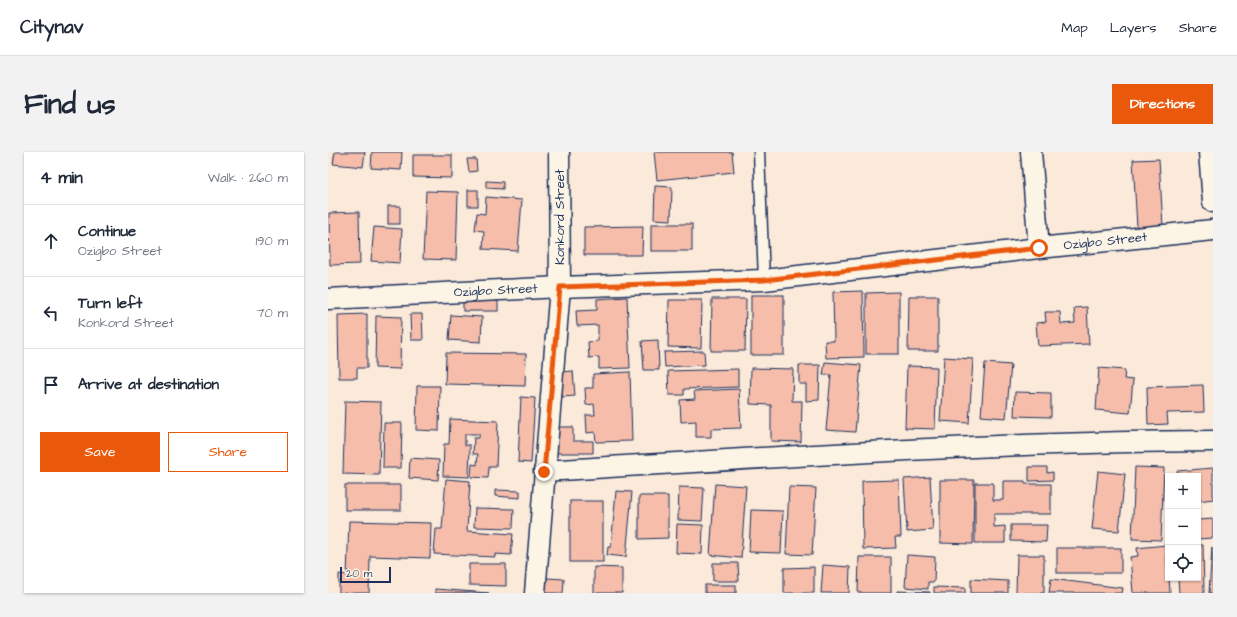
<!DOCTYPE html>
<meta charset="utf-8">
<style>
:root{--surface:#fff;--page:#f2f2f3;--text:#1f2937;--muted:#747a83;--line:#e0e1e3;--accent:#ea580c}
body{margin:0;font-family:"Architects Daughter",sans-serif;background:var(--page);color:var(--text)}
.controls{position:absolute;right:12px;bottom:12px;display:grid;overflow:hidden;border-radius:0px;box-shadow:0 1px 3px #0004}
.controls button{width:36px;height:36px;display:grid;place-items:center;padding:0;border:0;border-bottom:1px solid var(--line);background:var(--surface);color:var(--text);font:20px sans-serif}
.scale{position:absolute;left:12px;bottom:10px;width:51px;box-sizing:border-box;padding-left:4px;border:2px solid #1b2f5e;border-top:0;font-size:11px;line-height:14px;white-space:nowrap;color:#1b2f5e;-webkit-text-stroke:3px #fcf5e5;paint-order:stroke}
.stop{position:absolute;width:12px;height:12px;margin:-9px;border:3px solid #ea580c;border-radius:50%;background:#fff}
.stop.end{background:#ea580c;border-color:#fff;box-shadow:0 1px 4px #0008}
.list{margin:0;padding:0;list-style:none}
h2{display:flex;justify-content:space-between;align-items:center;height:52px;margin:0;padding:0 16px;font-size:17px}
h2 small{font-size:13px;font-weight:400;color:var(--muted)}
.list li{display:grid;grid-template-columns:26px 1fr auto;gap:12px;align-items:center;box-sizing:border-box;height:72px;padding:0 16px;border-top:1px solid var(--line)}
.list b{display:block;font-size:15px;white-space:nowrap}
.list p{margin:0;font-size:13px;white-space:nowrap;color:var(--muted)}
.list em{font-size:13px;font-style:normal;color:var(--muted)}
.actions{display:flex;gap:8px;padding:12px 16px}
.actions a{flex:1;padding:9px 0;border:1px solid var(--accent);border-radius:0px;text-align:center;font-size:14px;color:var(--accent)}
.actions .main{background:var(--accent);color:#fff}
.icon{flex:none;width:22px;height:22px;fill:none;stroke:currentColor;stroke-width:2;stroke-linecap:round;stroke-linejoin:round}
.map{position:relative;flex:none;width:885px;height:441px;overflow:hidden;border-radius:0px}
header{display:flex;align-items:center;gap:24px;box-sizing:border-box;height:56px;padding:0 20px;background:var(--surface);border-bottom:1px solid var(--line)}
header strong{font-size:19px}
nav{display:flex;gap:22px;margin-inline-start:auto;font-size:14px}
.intro{display:flex;align-items:center;justify-content:space-between;box-sizing:border-box;height:96px;padding:0 24px}
h1{margin:0;font-size:28px}
.button{padding:10px 18px;border-radius:0px;background:var(--accent);color:#fff;font-size:14px;font-weight:700}
main{display:flex;gap:24px;padding:0 24px}
aside{flex:1;background:var(--surface);border-radius:0px;box-shadow:0 1px 3px #0004}
.map>svg:first-child{display:block}
.building{fill:#f6beaa;stroke:#1b2f5e}
.lines{fill:none;stroke-linecap:round;stroke-linejoin:round}
.lane-casing{stroke:#1b2f5e;stroke-width:13}
.street-casing{stroke:#1b2f5e;stroke-width:23}
.lane{stroke:#fcf5e5;stroke-width:10}
.street{stroke:#fcf5e5;stroke-width:20}
.route{stroke:#ea580c;stroke-width:5}
.labels{text-anchor:middle;dominant-baseline:central;stroke-width:3.5;stroke-linejoin:round;paint-order:stroke}
.street-label{font-size:13px;fill:#1b2f5e;stroke:#fcf5e5}
</style>
<header>
<strong>Citynav</strong>
<nav><a>Map</a><a>Layers</a><a>Share</a></nav>
</header>
<div class="intro"><h1>Find us</h1><a class="button">Directions</a></div>
<main>
<aside>
<h2>4 min<small>Walk · 260 m</small></h2>
<ul class="list">
<li><svg class="icon" aria-label="ahead" viewBox="0 0 24 24"><path d="M12 20V5M6 11l6-6 6 6"/></svg><div><b>Continue</b><p>Ozigbo Street</p></div><em>190 m</em></li>
<li><svg class="icon" aria-label="left" viewBox="0 0 24 24"><path d="M17 20v-9H6M10 6l-5 5 5 5"/></svg><div><b>Turn left</b><p>Konkord Street</p></div><em>70 m</em></li>
<li><svg class="icon" aria-label="arrive" viewBox="0 0 24 24"><path d="M6 21V4h12l-3 4 3 4H6"/></svg><div><b>Arrive at destination</b></div></li>
</ul>
<div class="actions"><a class="main">Save</a><a>Share</a></div>
</aside>
<div class="map">
<svg width="885" height="441" viewBox="0 0 885 441">
<rect width="100%" height="100%" fill="#fbead9"/>
<filter id="ink" filterUnits="userSpaceOnUse"><feTurbulence type="fractalNoise" baseFrequency=".025" numOctaves="2"/><feDisplacementMap in="SourceGraphic" scale="8" xChannelSelector="R" yChannelSelector="G"/><feConvolveMatrix kernelMatrix="1 2 1 2 8 2 1 2 1" color-interpolation-filters="sRGB"/></filter>
<g filter="url(#ink)">
<g class="building">
<polygon points="7,0 37,0 35,15 5,12"/>
<polygon points="44,0 74,0 73,18 43,16"/>
<polygon points="326,0 404,0 406,20 329,28"/>
<polygon points="85,3 124,3 124,26 85,25"/>
<polygon points="139,7 148,7 149,19 141,20"/>
<polygon points="831,7 835,74 809,75 805,8"/>
<polygon points="158,29 175,30 175,37 158,36"/>
<polygon points="327,34 344,35 343,68 326,67"/>
<rect x="140" y="38" width="10" height="16"/>
<polygon points="98,39 130,40 128,108 95,107"/>
<polygon points="158,45 194,48 190,99 155,97 156,79 147,78 149,61 157,62"/>
<rect x="60" y="54" width="12" height="18"/>
<polygon points="31,60 32,112 2,113 1,61"/>
<rect x="323" y="72" width="41" height="27"/>
<polygon points="315,74 314,103 256,103 256,75"/>
<polygon points="46,75 74,77 72,111 43,109"/>
<polygon points="535,139 536,205 498,206 497,189 506,189 505,140"/>
<polygon points="571,140 571,202 538,202 538,141"/>
<rect x="423" y="143" width="33" height="60"/>
<polygon points="581,144 610,144 610,199 580,199"/>
<polygon points="299,145 302,216 271,217 271,205 261,206 260,190 270,189 270,173 249,174 248,159 269,158 269,147"/>
<polygon points="384,147 418,147 417,199 383,199"/>
<polygon points="341,148 374,148 373,196 340,195"/>
<rect x="135" y="149" width="35" height="10"/>
<polygon points="759,155 761,192 710,194 708,171 718,170 717,160 732,160 733,172 747,171 746,156"/>
<polygon points="39,162 39,216 29,216 29,226 11,226 10,163"/>
<polygon points="82,162 94,162 95,188 83,188"/>
<polygon points="123,163 154,165 153,190 121,188"/>
<polygon points="48,164 73,165 72,217 47,216"/>
<polygon points="330,188 331,218 316,218 314,189"/>
<polygon points="376,199 377,213 337,215 336,200"/>
<polygon points="118,201 198,202 197,234 117,232"/>
<polygon points="616,205 645,207 641,271 612,269"/>
<polygon points="497,210 533,213 527,280 498,278 503,223 495,223"/>
<polygon points="657,211 683,213 678,266 653,264"/>
<polygon points="471,213 492,213 491,248 478,249 478,232 471,232"/>
<polygon points="579,214 609,215 607,277 577,276"/>
<polygon points="423,216 465,217 464,249 474,249 473,290 443,289 443,253 422,252"/>
<polygon points="771,216 797,218 796,227 805,228 802,261 768,258"/>
<polygon points="410,217 410,235 356,237 356,243 341,243 340,219"/>
<polygon points="245,219 247,244 234,245 233,220"/>
<polygon points="302,220 304,289 268,290 267,280 259,281 258,263 267,263 266,252 258,253 257,236 265,236 265,222"/>
<polygon points="875,233 876,260 839,261 840,272 820,273 819,235"/>
<polygon points="89,234 112,234 111,279 88,278"/>
<polygon points="411,237 413,276 383,277 383,285 368,285 368,269 353,270 352,248 367,247 366,239"/>
<polygon points="687,240 723,241 723,265 686,264"/>
<polygon points="193,245 207,246 203,311 190,310"/>
<polygon points="17,249 53,250 51,323 15,322"/>
<polygon points="122,267 170,269 168,315 161,315 160,326 143,325 144,312 149,313 150,302 145,302 146,286 151,286 151,282 137,282 137,293 142,293 141,325 115,324 116,292 121,292"/>
<polygon points="56,271 74,271 73,316 55,316"/>
<polygon points="227,275 245,275 245,289 265,289 265,301 227,301"/>
<polygon points="82,306 111,308 110,328 81,326"/>
<polygon points="701,315 719,315 719,321 725,320 725,328 701,329"/>
<polygon points="807,315 836,316 833,388 804,387"/>
<polygon points="885,316 885,347 870,349 870,324 850,324 849,319"/>
<polygon points="770,319 797,322 791,379 764,377"/>
<polygon points="602,325 605,378 579,380 576,327"/>
<polygon points="118,327 142,329 139,379 185,382 183,403 167,402 167,405 106,402 108,377 114,377"/>
<polygon points="571,328 573,385 567,385 568,396 535,397 534,329"/>
<polygon points="612,328 646,328 645,392 612,391"/>
<polygon points="675,329 697,329 697,332 723,332 723,362 666,362 666,375 677,374 677,391 647,391 647,331 665,331 665,348 675,348"/>
<polygon points="387,332 418,334 413,406 382,403"/>
<rect x="17" y="333" width="56" height="25"/>
<polygon points="351,335 376,336 374,369 350,368"/>
<polygon points="461,335 488,336 484,403 458,402"/>
<polygon points="167,338 192,339 192,346 167,344"/>
<polygon points="288,339 304,340 298,405 279,403 280,395 283,395"/>
<polygon points="311,344 340,344 340,386 311,387"/>
<rect x="242" y="349" width="33" height="61"/>
<polygon points="147,356 186,357 185,376 146,375"/>
<polygon points="423,358 455,359 453,401 421,400"/>
<polygon points="885,367 885,386 870,387 870,368"/>
<polygon points="21,369 103,371 102,406 42,404 41,441 11,441 11,422 19,423"/>
<polygon points="349,372 375,373 374,402 348,401"/>
<polygon points="683,373 719,373 718,390 683,389"/>
<polygon points="838,393 840,426 841,426 842,441 805,441 802,405 810,404 809,396"/>
<polygon points="870,393 875,393 876,441 851,441 850,426 870,426"/>
<polygon points="884,395 885,441 881,441"/>
<rect x="729" y="396" width="64" height="25"/>
<polygon points="579,403 607,405 606,430 600,430 600,437 577,435"/>
<polygon points="689,403 716,403 716,441 688,441"/>
<polygon points="531,405 563,405 563,441 530,441"/>
<polygon points="385,411 410,411 411,429 385,429"/>
<polygon points="141,412 178,412 178,434 141,433"/>
<polygon points="495,413 522,415 521,441 493,441"/>
<polygon points="266,415 294,416 294,441 266,441"/>
<polygon points="486,415 486,441 456,441 456,416"/>
<polygon points="218,426 236,427 235,441 217,441"/>
<polygon points="643,427 680,429 680,441 643,441"/>
<polygon points="723,427 795,436 794,441 721,441"/>
<rect x="377" y="433" width="31" height="8"/>
<polygon points="606,435 637,436 637,441 606,441"/>
<polygon points="107,437 161,441 107,441"/>
<polygon points="569,439 602,440 602,441 569,441"/>
</g>
<g class="lines">
<defs>
<polyline id="lane" points="431,0 436,128"/>
<g id="street">
<polyline points="703,0 711,96"/>
<polyline points="881,0 885,50"/>
<path id="s1" d="M 0,147 L 232,135 L 436,128 L 711,96 L 885,78"/>
<path d="M 216,319 C 439,306 662,290 885,289"/>
<polyline points="207,441 232,135 231,0"/>
</g>
</defs>
<use href="#lane" class="lane-casing"/>
<use href="#street" class="street-casing"/>
<use href="#lane" class="lane"/>
<use href="#street" class="street"/>
</g>
</g>
<g class="lines" filter="url(#ink)">
<polyline class="route" points="216,320 232,135 436,128 711,96"/>
</g>
<g class="labels">
<g class="street-label">
<text transform="translate(232 65) rotate(-90)">Konkord Street</text>
<text stroke="none"><textPath href="#s1" startOffset="780">Ozigbo Street</textPath></text>
<text stroke="none"><textPath href="#s1" startOffset="168">Ozigbo Street</textPath></text>
</g>
</g>
</svg>
<div class="controls">
<button>+</button>
<button>−</button>
<button><svg class="icon" aria-label="locate" viewBox="0 0 24 24"><circle cx="12" cy="12" r="6"/><path d="M12 2v4M12 18v4M2 12h4M18 12h4"/></svg></button>
</div>
<div class="scale">20 m</div>
<div class="stop" style="left:711px;top:96px"></div>
<div class="stop end" style="left:216px;top:320px"></div>
</div>
</main>
